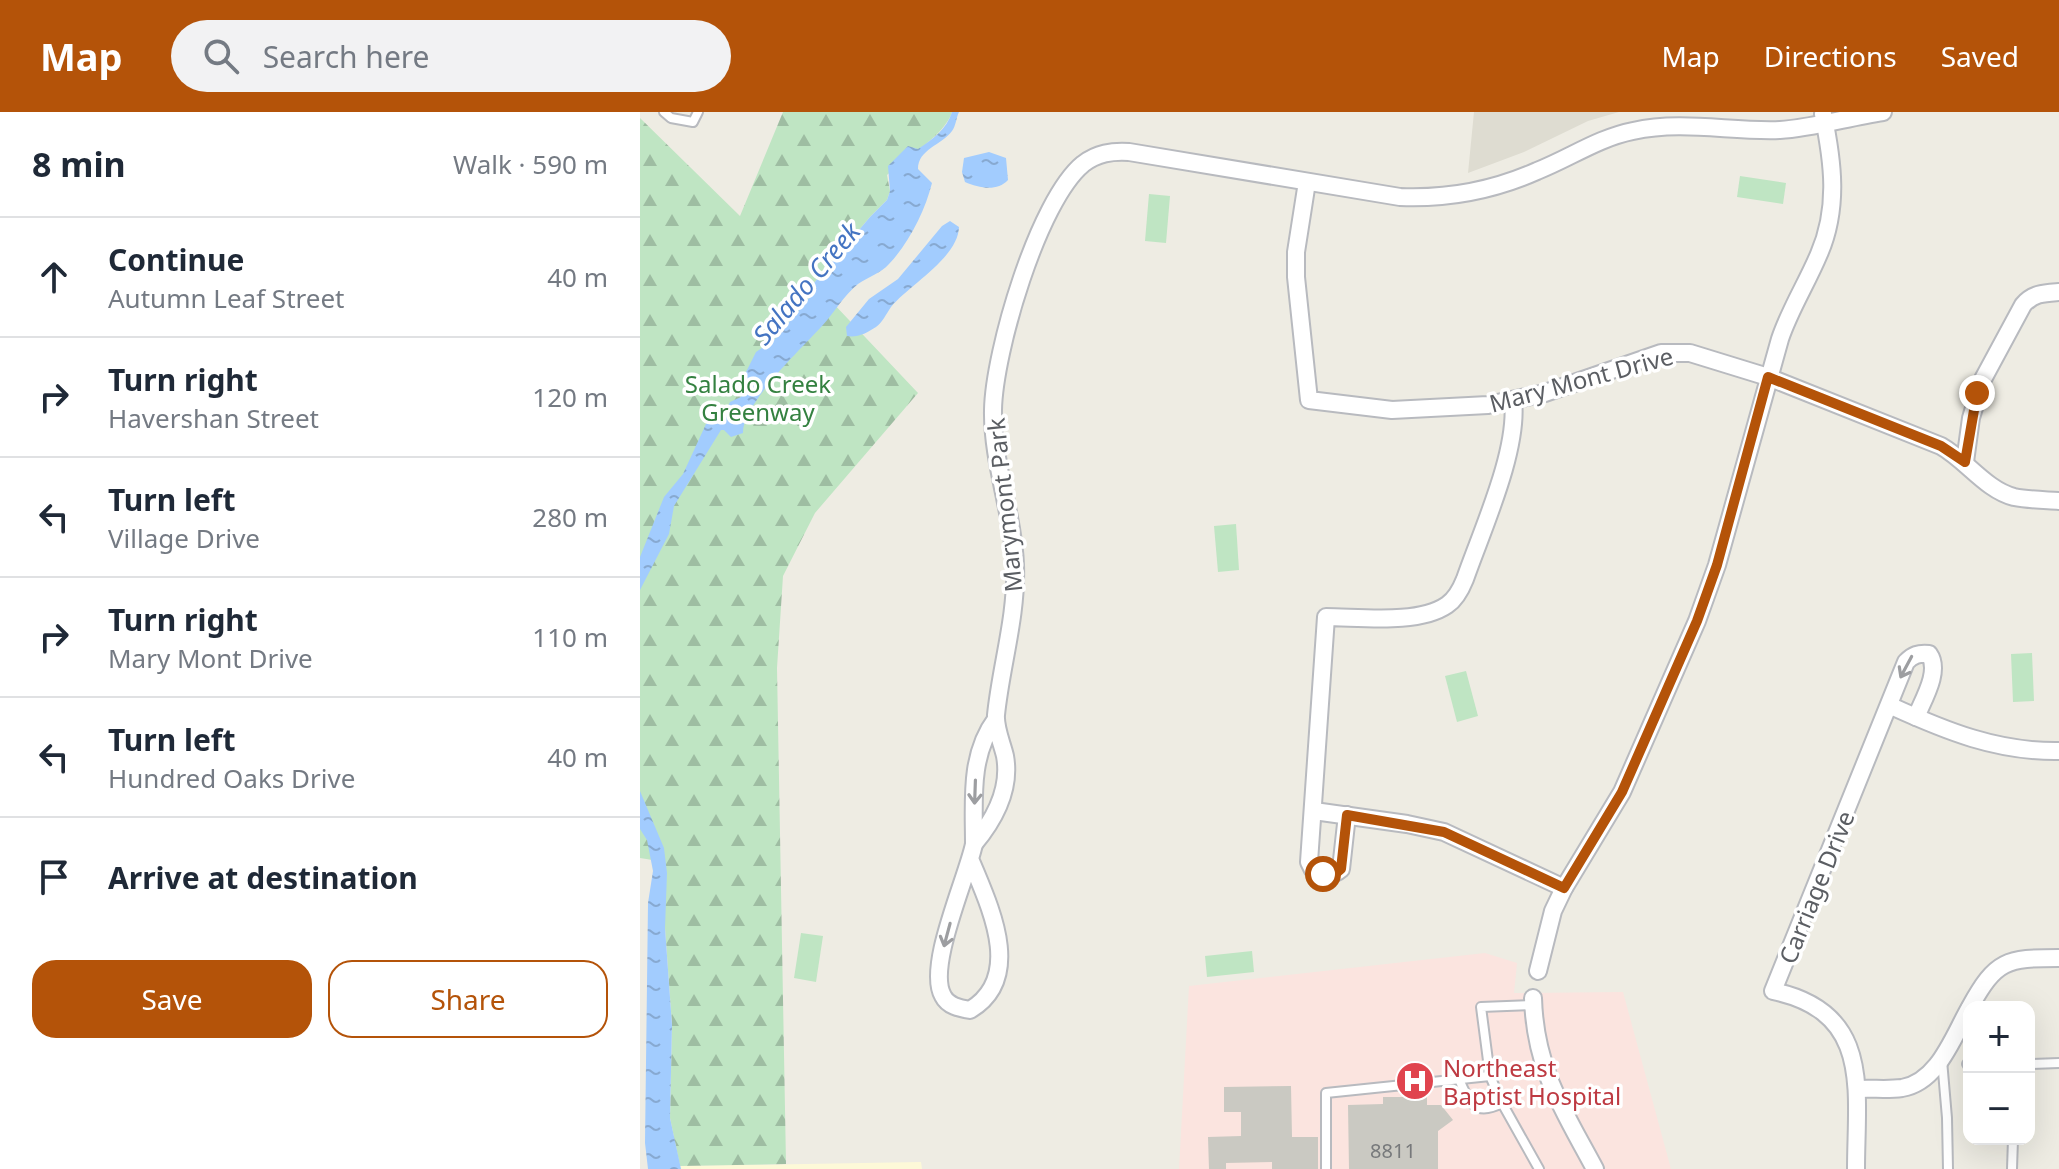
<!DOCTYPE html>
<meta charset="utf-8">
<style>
:root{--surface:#fff;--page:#f2f2f3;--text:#1f2937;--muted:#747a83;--line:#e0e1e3;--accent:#b45309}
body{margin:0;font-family:"Noto Sans",sans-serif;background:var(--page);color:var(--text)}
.controls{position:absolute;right:24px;bottom:24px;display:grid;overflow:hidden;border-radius:16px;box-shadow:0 8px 32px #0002}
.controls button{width:72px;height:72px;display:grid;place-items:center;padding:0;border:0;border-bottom:2px solid var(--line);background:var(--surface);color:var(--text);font:40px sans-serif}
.stop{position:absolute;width:24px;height:24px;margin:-18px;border:6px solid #b45309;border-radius:50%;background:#fff}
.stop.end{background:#b45309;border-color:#fff;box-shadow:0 2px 8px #0008}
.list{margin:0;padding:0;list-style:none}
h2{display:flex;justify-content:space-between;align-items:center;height:104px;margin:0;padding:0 32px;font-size:34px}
h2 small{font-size:26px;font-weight:400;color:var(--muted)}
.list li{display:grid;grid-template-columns:52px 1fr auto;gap:24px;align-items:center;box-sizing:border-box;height:120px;padding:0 32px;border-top:2px solid var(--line)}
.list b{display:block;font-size:30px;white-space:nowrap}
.list p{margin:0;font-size:26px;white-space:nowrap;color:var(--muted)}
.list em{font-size:26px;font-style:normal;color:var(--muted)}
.actions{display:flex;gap:16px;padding:24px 32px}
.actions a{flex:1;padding:18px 0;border:2px solid var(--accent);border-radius:24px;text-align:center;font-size:28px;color:var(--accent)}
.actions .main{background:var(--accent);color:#fff}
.icon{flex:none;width:44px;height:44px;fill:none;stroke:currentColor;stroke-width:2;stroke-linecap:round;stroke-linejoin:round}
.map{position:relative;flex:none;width:1419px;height:1057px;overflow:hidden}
header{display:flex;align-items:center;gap:48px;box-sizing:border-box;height:112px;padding:0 40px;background:var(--accent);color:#fff}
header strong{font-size:38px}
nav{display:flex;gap:44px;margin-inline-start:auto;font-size:28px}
.search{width:560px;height:72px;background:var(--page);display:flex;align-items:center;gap:20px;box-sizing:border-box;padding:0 28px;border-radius:44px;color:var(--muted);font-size:30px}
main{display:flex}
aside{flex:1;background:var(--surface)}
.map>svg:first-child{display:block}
.commercial{fill:#fdf9d8}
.education{fill:#dedcd1}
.medical{fill:#fbe4df}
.forest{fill:url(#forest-firs)}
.pitch{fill:#bfe5c3}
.water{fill:url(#water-ripples)}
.building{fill:#cac9c2}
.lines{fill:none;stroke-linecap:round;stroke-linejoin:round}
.lane-casing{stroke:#b8babf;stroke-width:12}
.street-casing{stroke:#b8babf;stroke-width:20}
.lane{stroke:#fff;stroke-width:8}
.street{stroke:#fff;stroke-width:16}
.oneway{stroke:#9d9ea1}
.route{stroke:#b45309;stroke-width:10}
.labels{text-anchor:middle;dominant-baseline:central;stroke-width:7;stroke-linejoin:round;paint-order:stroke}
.number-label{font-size:20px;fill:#77797b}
.street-label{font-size:24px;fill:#5b5e63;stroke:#fff}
.park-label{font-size:24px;fill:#348140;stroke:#fff}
.health-label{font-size:24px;fill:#be3a42;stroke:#fff;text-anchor:start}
.water-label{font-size:26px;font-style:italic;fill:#4474c2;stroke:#fff}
</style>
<header>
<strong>Map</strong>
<div class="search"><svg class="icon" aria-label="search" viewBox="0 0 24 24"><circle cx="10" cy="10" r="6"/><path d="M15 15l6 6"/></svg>Search here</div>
<nav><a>Map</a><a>Directions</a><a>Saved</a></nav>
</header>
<main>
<aside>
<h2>8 min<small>Walk · 590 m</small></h2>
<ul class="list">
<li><svg class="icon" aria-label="ahead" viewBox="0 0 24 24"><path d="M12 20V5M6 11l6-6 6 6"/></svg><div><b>Continue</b><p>Autumn Leaf Street</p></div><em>40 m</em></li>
<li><svg class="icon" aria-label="right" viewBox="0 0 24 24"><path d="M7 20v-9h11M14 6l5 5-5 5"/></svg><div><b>Turn right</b><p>Havershan Street</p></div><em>120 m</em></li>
<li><svg class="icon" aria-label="left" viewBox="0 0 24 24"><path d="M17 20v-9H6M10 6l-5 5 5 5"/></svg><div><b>Turn left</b><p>Village Drive</p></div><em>280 m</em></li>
<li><svg class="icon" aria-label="right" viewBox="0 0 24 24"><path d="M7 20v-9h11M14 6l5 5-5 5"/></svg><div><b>Turn right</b><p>Mary Mont Drive</p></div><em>110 m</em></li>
<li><svg class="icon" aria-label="left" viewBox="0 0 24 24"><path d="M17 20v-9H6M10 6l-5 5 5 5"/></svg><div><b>Turn left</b><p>Hundred Oaks Drive</p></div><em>40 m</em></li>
<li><svg class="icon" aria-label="arrive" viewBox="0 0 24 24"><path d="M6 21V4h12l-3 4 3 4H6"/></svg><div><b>Arrive at destination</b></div></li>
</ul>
<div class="actions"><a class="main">Save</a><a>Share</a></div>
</aside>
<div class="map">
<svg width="1419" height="1057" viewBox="0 0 1419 1057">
<defs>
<pattern id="forest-firs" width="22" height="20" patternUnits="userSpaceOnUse" patternTransform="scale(2)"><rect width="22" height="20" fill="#bfe5c3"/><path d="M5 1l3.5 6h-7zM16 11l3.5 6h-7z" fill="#9ebda2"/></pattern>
<pattern id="water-ripples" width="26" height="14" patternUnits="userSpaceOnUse" patternTransform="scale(2)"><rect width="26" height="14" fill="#a2ccfe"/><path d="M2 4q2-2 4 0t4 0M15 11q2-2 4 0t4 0" fill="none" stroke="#87a9d1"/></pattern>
</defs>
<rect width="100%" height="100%" fill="#eeece3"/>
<polygon class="commercial" points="281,1050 282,1057 41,1057 40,1054"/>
<polygon class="education" points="834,0 979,0 948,9 884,40 828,61"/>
<polygon class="medical" points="845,841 877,851 874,881 983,880 1031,1057 539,1057 549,874"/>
<path class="forest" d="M 143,0 L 312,0 C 306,22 265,47 247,63 L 250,79 L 247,88 L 230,105 L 174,171 L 278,281 L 175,401 L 143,464 L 137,556 L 146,1052 L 40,1054 L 30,1006 L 32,913 L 25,816 L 25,750 L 0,746 L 0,6 L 100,104 Z"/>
<g class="pitch">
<polygon points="1100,64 1146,71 1143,92 1097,85"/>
<polygon points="509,82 530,84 526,131 505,129"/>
<polygon points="596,412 599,458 578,460 574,414"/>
<polygon points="1392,541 1394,589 1373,590 1371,542"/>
<polygon points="826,559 838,604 817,610 805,564"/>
<polygon points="161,821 183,824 176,870 154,866"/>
<polygon points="612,839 614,860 567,865 565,844"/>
</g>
<g class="water">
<path d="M 312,0 L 319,0 C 316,6 316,14 312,19 C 302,33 278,37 278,57 L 292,71 C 285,99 269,131 249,152 C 241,161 228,165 218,172 C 204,183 194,201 182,214 C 162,236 102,292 103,321 L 91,325 L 84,318 L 81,318 L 34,394 L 29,422 L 0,478 L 0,445 L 24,385 L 43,362 L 66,312 L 87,296 L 90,290 L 101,285 L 104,264 L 116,240 L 135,227 L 169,186 L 174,171 L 230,105 L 247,88 L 250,79 L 248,54 L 268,34 L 278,37 C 292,28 307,17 312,0 Z"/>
<path d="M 349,40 L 366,46 L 368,68 C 357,80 339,76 325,70 L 322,60 L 324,46 Z"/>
<path d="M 310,109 L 319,115 C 318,146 269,173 251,195 C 246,202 243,210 236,215 C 227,221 217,226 207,224 L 206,215 L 229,187 L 258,167 L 302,114 Z"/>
<polygon points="0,679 24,736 27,761 25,816 32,913 30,1006 41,1057 8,1057 5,1031 8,791 13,759 7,728 0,717"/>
</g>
<g class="building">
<polygon points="651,974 652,1025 678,1025 678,1057 632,1057 632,1050 586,1051 586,1057 569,1057 568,1025 601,1024 601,1000 584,1000 584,975"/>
<polygon points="743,985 787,985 787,993 801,993 813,1008 798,1019 798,1057 709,1057 708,993 743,992"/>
</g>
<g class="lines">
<defs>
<g id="lane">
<polyline points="24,0 31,6 53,10 58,0"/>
<polyline points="894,893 841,895 850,964 862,991 899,1057"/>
<polyline points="1302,948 1307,1006 1308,1057"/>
<polyline points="1327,952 1329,952"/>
<polyline points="1389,952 1419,951"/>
<path d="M 819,967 C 829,991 835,1005 862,991"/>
<polyline points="686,1057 686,981 850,964"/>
<polyline points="1372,1057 1373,1027"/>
</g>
<g id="street">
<path d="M 667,70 L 656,140 L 656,165 L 669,288 L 752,298 L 848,293 L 905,281 L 1021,241 L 1050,241 L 1128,265 L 1301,334 C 1326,348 1346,378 1374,385 C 1389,388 1404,388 1419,389"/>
<path d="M 1325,350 L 1331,306 L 1342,269 L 1383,193 C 1393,181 1405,181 1419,180"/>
<path d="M 1251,594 C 1306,619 1357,640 1419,639"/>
<path d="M 356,607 C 329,643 334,689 334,732 C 354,708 371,677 365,644 C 362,631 355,616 356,603 C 361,553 377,505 375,453 C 373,401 352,350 353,298 C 354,240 398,89 443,52 C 457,41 472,39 489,40 L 760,85 C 809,87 852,79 897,59 C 930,46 958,26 993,19 C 1043,8 1090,20 1140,18 C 1173,16 1209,5 1243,0"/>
<polyline points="674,699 767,712 804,720 924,776"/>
<path d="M 707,703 L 701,757 C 692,765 683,762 673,758 L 669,750 L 686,505 C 719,505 778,513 807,493 C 816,487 821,477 825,467 C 842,418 879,338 873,288"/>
<path d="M 331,749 C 349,793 385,865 330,898 C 319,896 308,894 303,884 C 286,855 327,766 334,732"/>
<path d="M 898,859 L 913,799 L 924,776 L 982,680 L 1057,509 L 1077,453 L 1140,227 C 1150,197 1167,171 1179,142 C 1199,96 1193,50 1183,2"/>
<path d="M 893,886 C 895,957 923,997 955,1057"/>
<path d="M 1330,895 C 1356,848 1366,846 1419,846"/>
<path d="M 1217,977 C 1232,976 1247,978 1262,976 C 1298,970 1313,925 1329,897"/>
<path d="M 1216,1057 C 1216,978 1233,900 1133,879 L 1266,550 C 1273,543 1278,541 1289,542 C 1301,559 1283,588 1276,605"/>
</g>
</defs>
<use href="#lane" class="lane-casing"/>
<use href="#street" class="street-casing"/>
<use href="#lane" class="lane"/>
<use href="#street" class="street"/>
</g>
<defs><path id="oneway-shaft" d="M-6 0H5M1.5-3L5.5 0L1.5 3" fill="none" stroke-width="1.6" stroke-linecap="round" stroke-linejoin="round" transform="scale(2)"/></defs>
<g class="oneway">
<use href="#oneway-shaft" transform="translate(1266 555) rotate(118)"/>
<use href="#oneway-shaft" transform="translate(335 680) rotate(92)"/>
<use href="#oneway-shaft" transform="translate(307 823) rotate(105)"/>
</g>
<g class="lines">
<polyline class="route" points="683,762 695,762 701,757 707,703 804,720 924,776 982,680 1057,509 1077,453 1128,265 1301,334 1325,350 1337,281"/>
</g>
<defs>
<symbol id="hospital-disc" viewBox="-11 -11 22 22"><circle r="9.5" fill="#e0444e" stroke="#fff"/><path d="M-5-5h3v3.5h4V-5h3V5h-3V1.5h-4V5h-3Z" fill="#fff"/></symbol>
</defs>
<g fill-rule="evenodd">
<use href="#hospital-disc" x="753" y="947" width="44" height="44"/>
</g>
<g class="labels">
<g class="number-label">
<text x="753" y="1038">8811</text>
</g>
<g class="street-label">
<text transform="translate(941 267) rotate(-15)">Mary Mont Drive</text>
<text transform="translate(364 393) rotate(-96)">Marymont Park</text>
<text transform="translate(1176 775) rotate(-68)">Carriage Drive</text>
</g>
<g class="park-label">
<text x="118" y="271">Salado Creek<tspan x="118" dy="28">Greenway</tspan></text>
</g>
<g class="health-label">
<text x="803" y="955">Northeast<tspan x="803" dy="28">Baptist Hospital</tspan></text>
</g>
<g class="water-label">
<text transform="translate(166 171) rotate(-50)">Salado Creek</text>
</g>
</g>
</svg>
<div class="controls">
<button>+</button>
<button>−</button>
</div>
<div class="stop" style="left:683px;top:762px"></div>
<div class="stop end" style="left:1337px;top:281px"></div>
</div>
</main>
